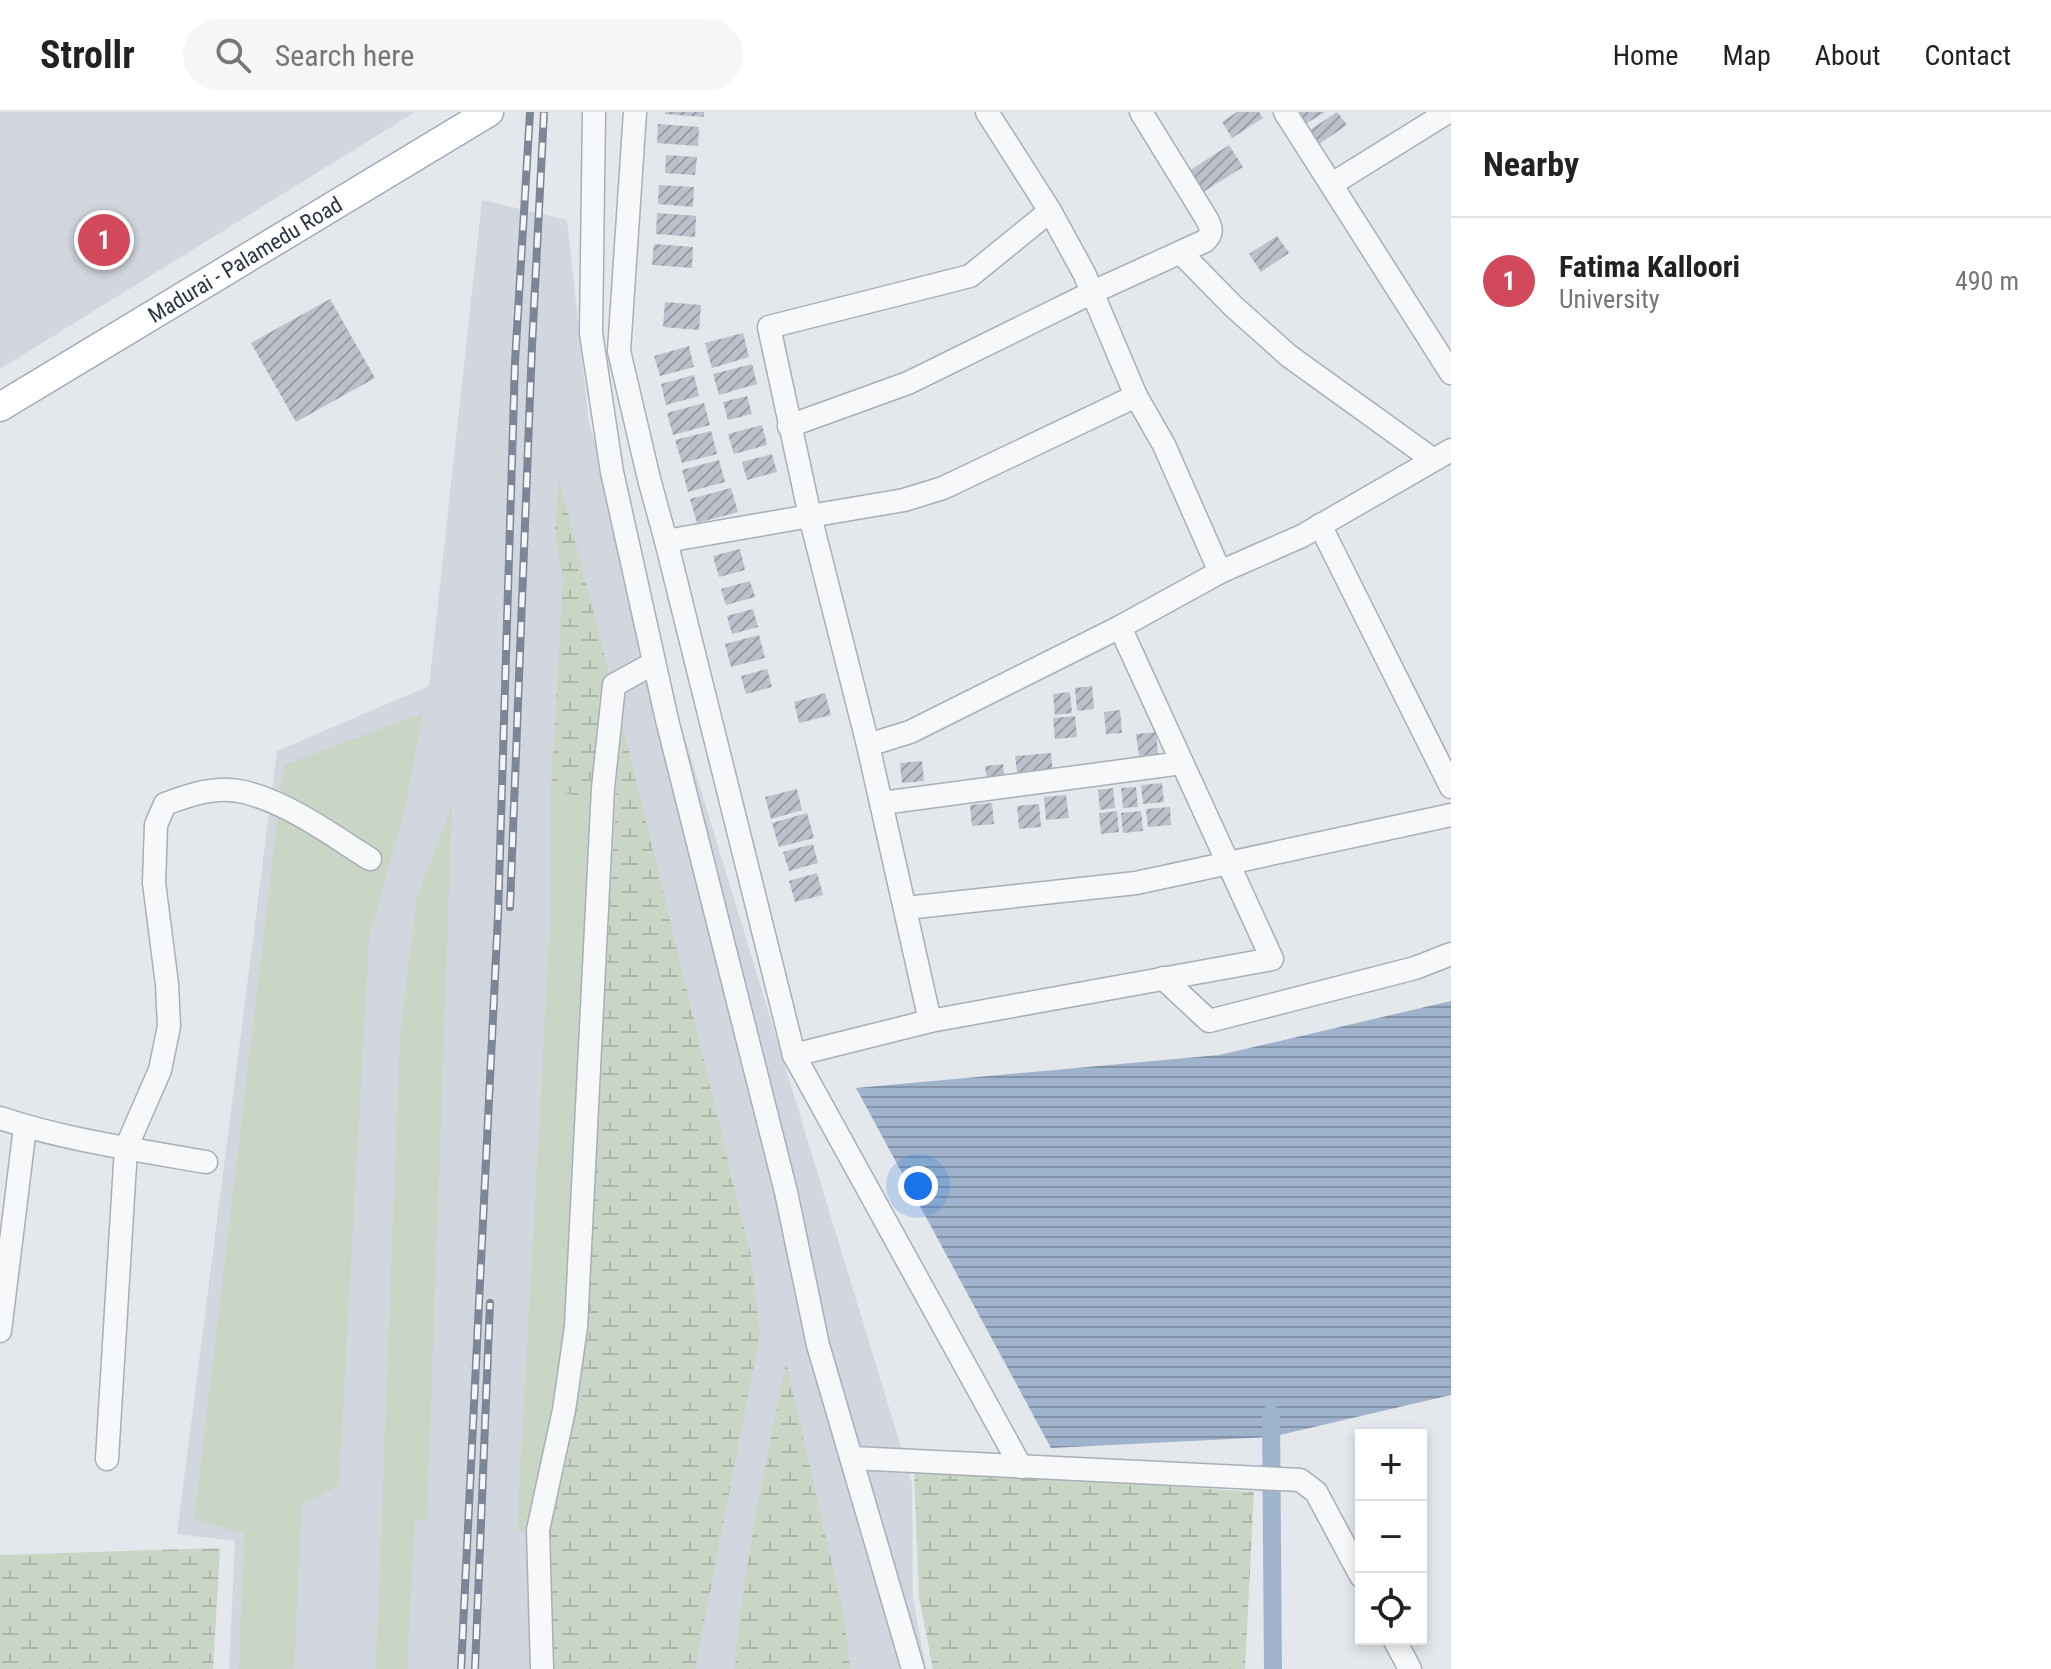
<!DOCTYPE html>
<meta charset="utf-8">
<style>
:root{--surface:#fff;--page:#f6f6f6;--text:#222;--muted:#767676;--line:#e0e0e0;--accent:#d1495b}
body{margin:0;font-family:"Roboto Condensed",sans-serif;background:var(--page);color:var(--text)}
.controls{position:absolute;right:24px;bottom:24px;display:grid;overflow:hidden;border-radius:0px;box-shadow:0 4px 12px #0003}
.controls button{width:72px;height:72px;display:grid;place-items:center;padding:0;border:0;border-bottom:2px solid var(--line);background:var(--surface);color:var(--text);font:40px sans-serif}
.you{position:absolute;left:918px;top:1074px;width:28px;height:28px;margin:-20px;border:6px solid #fff;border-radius:50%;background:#1a73e8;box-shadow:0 0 0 12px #1a73e833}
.badge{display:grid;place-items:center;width:52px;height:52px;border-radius:50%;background:var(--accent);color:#fff;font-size:26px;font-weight:700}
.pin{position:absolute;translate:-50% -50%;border:4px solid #fff;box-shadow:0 2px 8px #0006}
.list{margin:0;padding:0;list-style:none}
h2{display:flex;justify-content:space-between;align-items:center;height:104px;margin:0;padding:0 32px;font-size:34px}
h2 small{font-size:26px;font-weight:400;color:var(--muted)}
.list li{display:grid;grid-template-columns:52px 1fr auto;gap:24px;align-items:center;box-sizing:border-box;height:128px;padding:0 32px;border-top:2px solid var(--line)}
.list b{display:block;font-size:30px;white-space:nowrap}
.list p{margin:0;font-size:26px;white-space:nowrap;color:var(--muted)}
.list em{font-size:26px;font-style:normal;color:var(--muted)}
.icon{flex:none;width:44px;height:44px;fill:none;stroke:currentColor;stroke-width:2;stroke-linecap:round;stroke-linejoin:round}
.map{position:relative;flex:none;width:1451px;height:1557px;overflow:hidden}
header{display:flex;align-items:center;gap:48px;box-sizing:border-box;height:112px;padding:0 40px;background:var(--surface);border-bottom:2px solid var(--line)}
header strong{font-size:38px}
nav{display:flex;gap:44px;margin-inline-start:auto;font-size:28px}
.search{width:560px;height:72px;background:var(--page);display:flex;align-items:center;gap:20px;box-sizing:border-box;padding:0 28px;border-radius:44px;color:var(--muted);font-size:30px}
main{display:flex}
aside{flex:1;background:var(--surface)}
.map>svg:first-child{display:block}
.built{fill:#d2d6de}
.green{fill:#c9d6c5}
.wetland{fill:url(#wetland-marsh)}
.water{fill:url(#water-rules)}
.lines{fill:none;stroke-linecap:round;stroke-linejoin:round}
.canal{stroke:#9fb4cc;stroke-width:18}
.building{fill:url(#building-hatch)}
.minor-casing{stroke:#a9aeb7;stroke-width:25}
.major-casing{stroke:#a3abb8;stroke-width:31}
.minor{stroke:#f7f8fa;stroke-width:22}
.major{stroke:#fff;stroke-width:28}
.rail-casing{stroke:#7d8696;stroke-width:8}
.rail{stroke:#f4f6f9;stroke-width:5;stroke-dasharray:15;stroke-linecap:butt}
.labels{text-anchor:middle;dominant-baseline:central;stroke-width:7;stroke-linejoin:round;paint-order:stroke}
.street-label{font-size:22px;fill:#2b3445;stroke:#f4f6f9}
</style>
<header>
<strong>Strollr</strong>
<div class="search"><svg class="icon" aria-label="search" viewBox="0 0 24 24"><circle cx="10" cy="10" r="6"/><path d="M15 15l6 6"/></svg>Search here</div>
<nav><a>Home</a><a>Map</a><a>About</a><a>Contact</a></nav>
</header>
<main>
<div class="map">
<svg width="1451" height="1557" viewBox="0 0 1451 1557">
<defs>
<pattern id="wetland-marsh" width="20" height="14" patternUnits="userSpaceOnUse" patternTransform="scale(2)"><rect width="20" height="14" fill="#c9d6c5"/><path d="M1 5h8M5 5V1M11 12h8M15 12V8" fill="none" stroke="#adb8ab"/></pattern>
<pattern id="water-rules" width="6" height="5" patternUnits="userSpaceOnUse" patternTransform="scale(2)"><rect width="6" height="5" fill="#9fb4cc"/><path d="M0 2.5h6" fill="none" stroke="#8293a7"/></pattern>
<pattern id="building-hatch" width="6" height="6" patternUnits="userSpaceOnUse" patternTransform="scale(2)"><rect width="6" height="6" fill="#bbc0ca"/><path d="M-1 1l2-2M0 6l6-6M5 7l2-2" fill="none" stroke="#989da6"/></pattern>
</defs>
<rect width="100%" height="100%" fill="#e4e7ec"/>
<g class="built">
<polygon points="0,0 415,0 0,257"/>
<polygon points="482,88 567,108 589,311 912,1371 913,1487 926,1557 229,1557 235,1429 177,1422 277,639 429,574"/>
</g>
<g class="green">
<polygon points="423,601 405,696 369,826 339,1374 302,1393 294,1557 239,1557 244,1421 194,1408 284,653"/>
<polygon points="551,679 591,686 565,1212 553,1304 528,1419 517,1418 550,815"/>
<polygon points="452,693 427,1408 415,1408 407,1557 376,1557 400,923 417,786"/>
</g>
<g class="wetland">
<polygon points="559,366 608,557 591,686 551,679 563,465 555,424"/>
<polygon points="621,605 751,1144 760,1222 695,1557 548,1557 546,1407 583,1244"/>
<path d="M 786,1250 L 845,1509 L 850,1557 L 735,1557 C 742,1454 767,1351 786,1250 Z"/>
<polygon points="914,1356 1254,1380 1245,1557 933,1557 919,1486"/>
<polygon points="220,1436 213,1557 0,1557 0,1443"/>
</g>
<polygon class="water" points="1451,889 1451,1283 1271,1325 1051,1336 856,976 1219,943"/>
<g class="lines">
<polyline class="canal" points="1271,1302 1273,1557"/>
</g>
<g class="building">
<polygon points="665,0 704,0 704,5 665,2"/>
<polygon points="1237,0 1259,0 1263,6 1232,26 1222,10"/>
<polygon points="1293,0 1325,0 1302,14"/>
<polygon points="1337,0 1347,13 1316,34 1307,20"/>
<polygon points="658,12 699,15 698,34 657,31"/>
<polygon points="1229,33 1243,55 1200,82 1186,61"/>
<polygon points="666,43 697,45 695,63 665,61"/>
<polygon points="659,73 694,75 693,95 658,92"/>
<polygon points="657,101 696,104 695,125 656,122"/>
<polygon points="1277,124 1289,141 1261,160 1249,142"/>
<polygon points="654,132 693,135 692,156 652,153"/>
<polygon points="330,187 375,266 296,310 251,231"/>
<polygon points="665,190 701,193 699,218 663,215"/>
<polygon points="743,221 749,245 712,256 705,231"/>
<polygon points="689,234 694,255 660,264 654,244"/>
<polygon points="752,252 757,272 719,283 713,262"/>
<polygon points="694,263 699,284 666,293 661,272"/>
<polygon points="747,284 752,302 728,308 723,290"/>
<polygon points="704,291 710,313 673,323 667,301"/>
<polygon points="762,313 767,333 734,342 728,322"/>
<polygon points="711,319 717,342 682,351 675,328"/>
<polygon points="772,342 777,360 747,368 742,350"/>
<polygon points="719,348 725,370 688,380 682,358"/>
<polygon points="731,376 738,400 697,411 690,387"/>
<polygon points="740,437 745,458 719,465 713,444"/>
<polygon points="750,469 755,485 726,493 721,477"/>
<polygon points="753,497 758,515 732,522 727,504"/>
<polygon points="759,523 765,546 731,555 725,532"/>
<polygon points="767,557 772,575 746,582 741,564"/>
<polygon points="1092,574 1094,597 1077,599 1075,576"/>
<polygon points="1070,580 1072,601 1055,603 1053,582"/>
<polygon points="825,581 831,603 799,611 794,590"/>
<polygon points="1120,598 1122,621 1106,622 1104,600"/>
<polygon points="1075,604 1077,625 1055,627 1053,606"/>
<polygon points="1156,620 1158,642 1139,644 1136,622"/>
<polygon points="1051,641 1053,662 1018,666 1015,644"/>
<polygon points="922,649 924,669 902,671 900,651"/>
<polygon points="1003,652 1005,667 987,669 985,654"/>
<polygon points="1162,671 1164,690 1143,692 1141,673"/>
<polygon points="1136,675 1138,695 1123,696 1121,676"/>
<polygon points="1113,676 1115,696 1100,698 1098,678"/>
<polygon points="797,677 802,698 771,707 765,685"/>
<polygon points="1066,683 1069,706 1046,708 1044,685"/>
<polygon points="992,691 994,712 972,714 970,693"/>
<polygon points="1039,692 1041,715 1019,717 1017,694"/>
<polygon points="1170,695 1171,713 1148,715 1146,697"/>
<polygon points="1117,699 1119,720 1101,722 1099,701"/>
<polygon points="1141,699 1143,719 1123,721 1121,701"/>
<polygon points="807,701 814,726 779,735 772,711"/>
<polygon points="813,732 818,751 789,759 783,740"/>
<polygon points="817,761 823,783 795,790 789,769"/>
</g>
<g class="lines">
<defs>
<g id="minor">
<polyline points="594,0 591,221 612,360 667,608 786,1080 818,1233 913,1557"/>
<polyline points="635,0 619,239 649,367 666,429 794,943 1021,1355"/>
<polyline points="987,0 1050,99 1084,161 1136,284 1164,333 1220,460"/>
<polyline points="1285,0 1451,261"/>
<polyline points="1332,72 1448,0"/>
<polyline points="1050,99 970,164 769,215 810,404 904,388 943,376 1136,284"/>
<polyline points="1181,141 1234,195 1289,244 1432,347"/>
<path d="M 789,314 L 908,271 L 1093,180 L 1205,129 C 1212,122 1212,118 1208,109 L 1141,0"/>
<polyline points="1320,413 1451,675"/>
<polyline points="666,429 810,404 868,633 910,620 1120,515 1220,460 1302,424 1451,338"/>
<polyline points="868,633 930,909 1272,847 1120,515"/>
<polyline points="882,691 1182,651"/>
<polyline points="906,796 1136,771 1451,703"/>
<polyline points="1163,866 1209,909 1415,856 1451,842"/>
<polyline points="794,943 930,909"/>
<path d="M 0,1006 C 66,1028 137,1038 206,1050"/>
<polyline points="0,1219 25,1015"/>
<polyline points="853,1346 1300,1368 1316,1380 1361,1464"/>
<path d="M 107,1347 L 126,1036 L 160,958 L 169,914 L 167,872 L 154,771 L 156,713 L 165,692 C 189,683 217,673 244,680 C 289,691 330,722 370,747"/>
<polyline points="1394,1527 1410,1557"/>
<polyline points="542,1557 538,1418 564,1298 576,1215 603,676 614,573 654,551"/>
</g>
<g id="major">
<path id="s1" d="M 0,295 L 489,0"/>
</g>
</defs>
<use href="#minor" class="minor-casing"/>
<use href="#major" class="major-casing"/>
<use href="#minor" class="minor"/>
<use href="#major" class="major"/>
<defs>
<g id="rail">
<polyline points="510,795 532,234 544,0"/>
<polyline points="461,1557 498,804 515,250 530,0"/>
<polyline points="475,1557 490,1191"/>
</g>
</defs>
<use href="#rail" class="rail-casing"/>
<use href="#rail" class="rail"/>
</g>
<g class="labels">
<g class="street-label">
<text stroke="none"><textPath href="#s1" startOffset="286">Madurai - Palamedu Road</textPath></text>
</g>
</g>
</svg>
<div class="controls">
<button>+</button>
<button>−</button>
<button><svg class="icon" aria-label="locate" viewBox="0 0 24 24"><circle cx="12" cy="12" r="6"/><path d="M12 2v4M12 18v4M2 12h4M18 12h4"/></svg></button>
</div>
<div class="you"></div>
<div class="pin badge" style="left:104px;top:128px">1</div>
</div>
<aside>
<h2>Nearby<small></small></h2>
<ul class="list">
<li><span class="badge">1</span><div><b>Fatima Kalloori</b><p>University</p></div><em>490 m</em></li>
</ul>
</aside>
</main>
